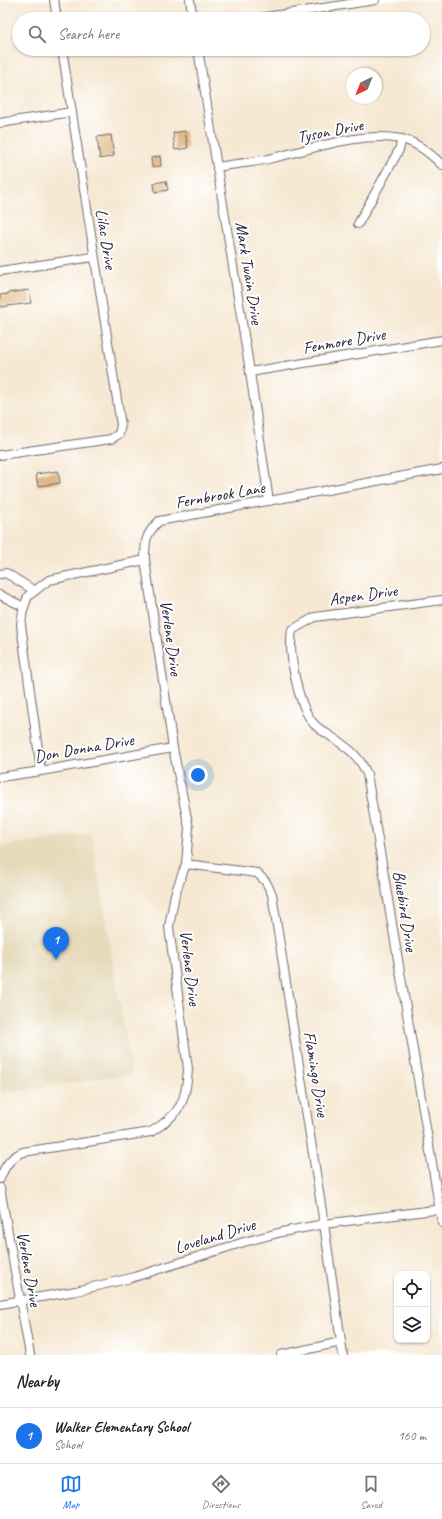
<!DOCTYPE html>
<style>
:root{--surface:#fff;--page:#f2f2f2;--text:#202124;--muted:#757577;--line:#e0e0e0;--accent:#1a73e8}
body{margin:0;font-family:Caveat,sans-serif;background:var(--page);color:var(--text)}
.controls{position:absolute;right:12px;bottom:12px;display:grid;overflow:hidden;border-radius:8px;box-shadow:0 1px 3px #0004}
.controls button{width:36px;height:36px;display:grid;place-items:center;padding:0;border:0;border-bottom:1px solid var(--line);background:var(--surface);color:var(--text);font:20px sans-serif}
.compass{position:absolute;left:346px;top:68px;width:36px;height:36px;border-radius:50%;background:var(--surface);box-shadow:0 1px 3px #0004;rotate:223deg}
.you{position:absolute;left:198px;top:775px;width:14px;height:14px;margin:-10px;border:3px solid #fff;border-radius:50%;background:#1a73e8;box-shadow:0 0 0 6px #1a73e833}
.badge{display:grid;place-items:center;width:26px;height:26px;border-radius:50%;background:var(--accent);color:#fff;font-size:13px;font-weight:700}
.pin{position:absolute;translate:-50% -33px;filter:drop-shadow(0 1px 2px #0008)}
.pin::after{content:'';position:absolute;top:21px;width:14px;height:12px;background:inherit;clip-path:polygon(0 0,100% 0,50% 100%)}
.list{margin:0;padding:0;list-style:none}
h2{display:flex;justify-content:space-between;align-items:center;height:52px;margin:0;padding:0 16px;font-size:17px}
h2 small{font-size:13px;font-weight:400;color:var(--muted)}
.list li{display:grid;grid-template-columns:26px 1fr auto;gap:12px;align-items:center;box-sizing:border-box;height:56px;padding:0 16px;border-top:1px solid var(--line)}
.list b{display:block;font-size:15px;white-space:nowrap}
.list p{margin:0;font-size:13px;white-space:nowrap;color:var(--muted)}
.list em{font-size:13px;font-style:normal;color:var(--muted)}
.icon{flex:none;width:22px;height:22px;fill:none;stroke:currentColor;stroke-width:2;stroke-linecap:round;stroke-linejoin:round}
.map{position:relative;flex:none;width:442px;height:1355px;overflow:hidden}
.search{position:absolute;background:var(--surface);box-shadow:0 1px 3px #0004;left:12px;right:12px;top:12px;height:44px;display:flex;align-items:center;gap:10px;box-sizing:border-box;padding:0 14px;border-radius:22px;color:var(--muted);font-size:15px}
.sheet{height:108px;background:var(--surface)}
nav{display:flex;justify-content:space-around;align-items:center;box-sizing:border-box;height:56px;border-top:1px solid var(--line);background:var(--surface);font-size:11px;color:var(--muted)}
nav a{display:grid;justify-items:center;gap:2px}
nav .on{color:var(--accent)}
.map>svg:first-child{display:block}
.built{fill:#e6daba}
.building{fill:#dfb37b}
.lines{fill:none;stroke-linecap:round;stroke-linejoin:round}
.street-casing{stroke:#6c6770;stroke-width:10}
.street{stroke:#fff;stroke-width:8}
.labels{text-anchor:middle;dominant-baseline:central;stroke-width:4;stroke-linejoin:round;paint-order:stroke}
.street-label{font-size:17px;fill:#22223b;stroke:#fff}
</style>
<div class="map">
<svg width="442" height="1355" viewBox="0 0 442 1355">
<rect width="100%" height="100%" fill="#fff"/>
<filter id="ink" filterUnits="userSpaceOnUse"><feTurbulence type="fractalNoise" baseFrequency=".025" numOctaves="2"/><feDisplacementMap in="SourceGraphic" scale="8" xChannelSelector="R" yChannelSelector="G"/><feConvolveMatrix kernelMatrix="1 2 1 2 8 2 1 2 1" color-interpolation-filters="sRGB"/></filter>
<filter id="wash" filterUnits="userSpaceOnUse"><feTurbulence type="fractalNoise" baseFrequency=".012" numOctaves="4" result="noise"/><feDisplacementMap in="SourceGraphic" scale="16" xChannelSelector="R" yChannelSelector="G"/><feGaussianBlur stdDeviation="0.9" result="paint"/><feColorMatrix in="noise" values="0 0 0 0 0 0 0 0 0 0 0 0 0 0 0 0 0 1.4 0 .05"/><feComposite in="paint" operator="in"/></filter>
<g filter="url(#wash)">
<rect width="100%" height="100%" fill="#f6e8d2"/>
<polygon class="built" points="91,833 132,1074 0,1093 0,846"/>
<g id="blocks">
<g class="building">
<polygon points="185,131 188,148 175,150 173,133"/>
<polygon points="111,135 114,156 100,159 97,137"/>
<polygon points="160,156 161,166 152,167 151,158"/>
<polygon points="166,181 168,190 155,192 154,183"/>
<polygon points="29,290 31,303 0,307 0,295 8,294 8,293"/>
<polygon points="58,471 60,483 38,486 36,474"/>
</g>
</g>
</g>
<g filter="url(#ink)">
<use href="#blocks" fill-opacity="0" stroke="#6c6770" stroke-width="1"/>
<g class="lines">
<defs>
<g id="street">
<polyline points="54,0 57,19"/>
<polyline points="190,0 193,19"/>
<polyline points="253,19 375,0"/>
<polyline points="198,49 250,372 269,501"/>
<polyline points="0,123 72,112"/>
<path d="M 217,167 C 234,164 251,163 268,159 C 310,150 359,131 401,139 C 417,142 431,154 442,165"/>
<polyline points="358,224 399,150 402,139"/>
<polyline points="0,271 93,257"/>
<polyline points="250,372 442,340"/>
<polyline points="0,455 111,439 119,434 121,425 62,49"/>
<polyline points="0,574 6,573 35,591"/>
<polyline points="0,595 24,607"/>
<path d="M 442,600 L 315,617 L 292,630 C 288,654 298,706 314,724 C 318,728 324,732 329,735 C 347,747 358,754 367,774 L 442,1223"/>
<polyline points="41,771 21,625 23,610 28,596 49,580 145,560"/>
<polyline points="0,777 41,771 173,748"/>
<polyline points="186,864 257,873 266,882 272,894 324,1224 343,1355"/>
<path d="M 0,1179 C 4,1167 10,1157 23,1152 L 151,1132 C 180,1114 186,1103 188,1069 L 169,927 L 175,894 L 186,864 L 189,828 L 173,748 L 145,560 C 145,541 145,535 159,521 L 442,469"/>
<polyline points="0,1188 30,1355"/>
<polyline points="0,1304 76,1291 131,1278 244,1242 282,1232 324,1224 442,1209"/>
<polyline points="281,1355 341,1342"/>
</g>
</defs>
<use href="#street" class="street-casing"/>
<use href="#street" class="street"/>
</g>
</g>
<g class="labels">
<g class="street-label">
<text transform="translate(330 131) rotate(-11)">Tyson Drive</text>
<text transform="translate(106 239) rotate(81)">Lilac Drive</text>
<text transform="translate(249 273) rotate(81)">Mark Twain Drive</text>
<text transform="translate(344 341) rotate(-10)">Fenmore Drive</text>
<text transform="translate(220 495) rotate(-10)">Fernbrook Lane</text>
<text transform="translate(363 595) rotate(-8)">Aspen Drive</text>
<text transform="translate(171 638) rotate(82)">Verlene Drive</text>
<text transform="translate(84 748) rotate(-10)">Don Donna Drive</text>
<text transform="translate(405 911) rotate(81)">Bluebird Drive</text>
<text transform="translate(190 968) rotate(83)">Verlene Drive</text>
<text transform="translate(316 1074) rotate(81)">Flamingo Drive</text>
<text transform="translate(215 1236) rotate(-17)">Loveland Drive</text>
<text transform="translate(29 1269) rotate(80)">Verlene Drive</text>
</g>
</g>
</svg>
<div class="controls">
<button><svg class="icon" aria-label="locate" viewBox="0 0 24 24"><circle cx="12" cy="12" r="6"/><path d="M12 2v4M12 18v4M2 12h4M18 12h4"/></svg></button>
<button><svg class="icon" aria-label="layers" viewBox="0 0 24 24"><path d="M12 4l9 5-9 5-9-5zM3 14l9 5 9-5"/></svg></button>
</div>
<svg class="compass" viewBox="-18 -18 36 36"><path d="M0-13l5 13h-10z" fill="#e53935"/><path d="M0 13l5-13h-10z" fill="#757577"/></svg>
<div class="you"></div>
<div class="pin badge" style="left:56px;top:960px">1</div>
<div class="search"><svg class="icon" aria-label="search" viewBox="0 0 24 24"><circle cx="10" cy="10" r="6"/><path d="M15 15l6 6"/></svg>Search here</div>
</div>
<section class="sheet">
<h2>Nearby<small></small></h2>
<ul class="list">
<li><span class="badge">1</span><div><b>Walker Elementary School</b><p>School</p></div><em>160 m</em></li>
</ul>
</section>
<nav>
<a class="on"><svg class="icon" aria-label="map" viewBox="0 0 24 24"><path d="M3 6l6-2 6 2 6-2v14l-6 2-6-2-6 2zM9 4v14M15 6v14"/></svg>Map</a>
<a><svg class="icon" aria-label="directions" viewBox="0 0 24 24"><path d="M12 3l9 9-9 9-9-9zM9 14v-3h6M13 9l2 2-2 2"/></svg>Directions</a>
<a><svg class="icon" aria-label="saved" viewBox="0 0 24 24"><path d="M7 4h10v16l-5-4-5 4z"/></svg>Saved</a>
</nav>
